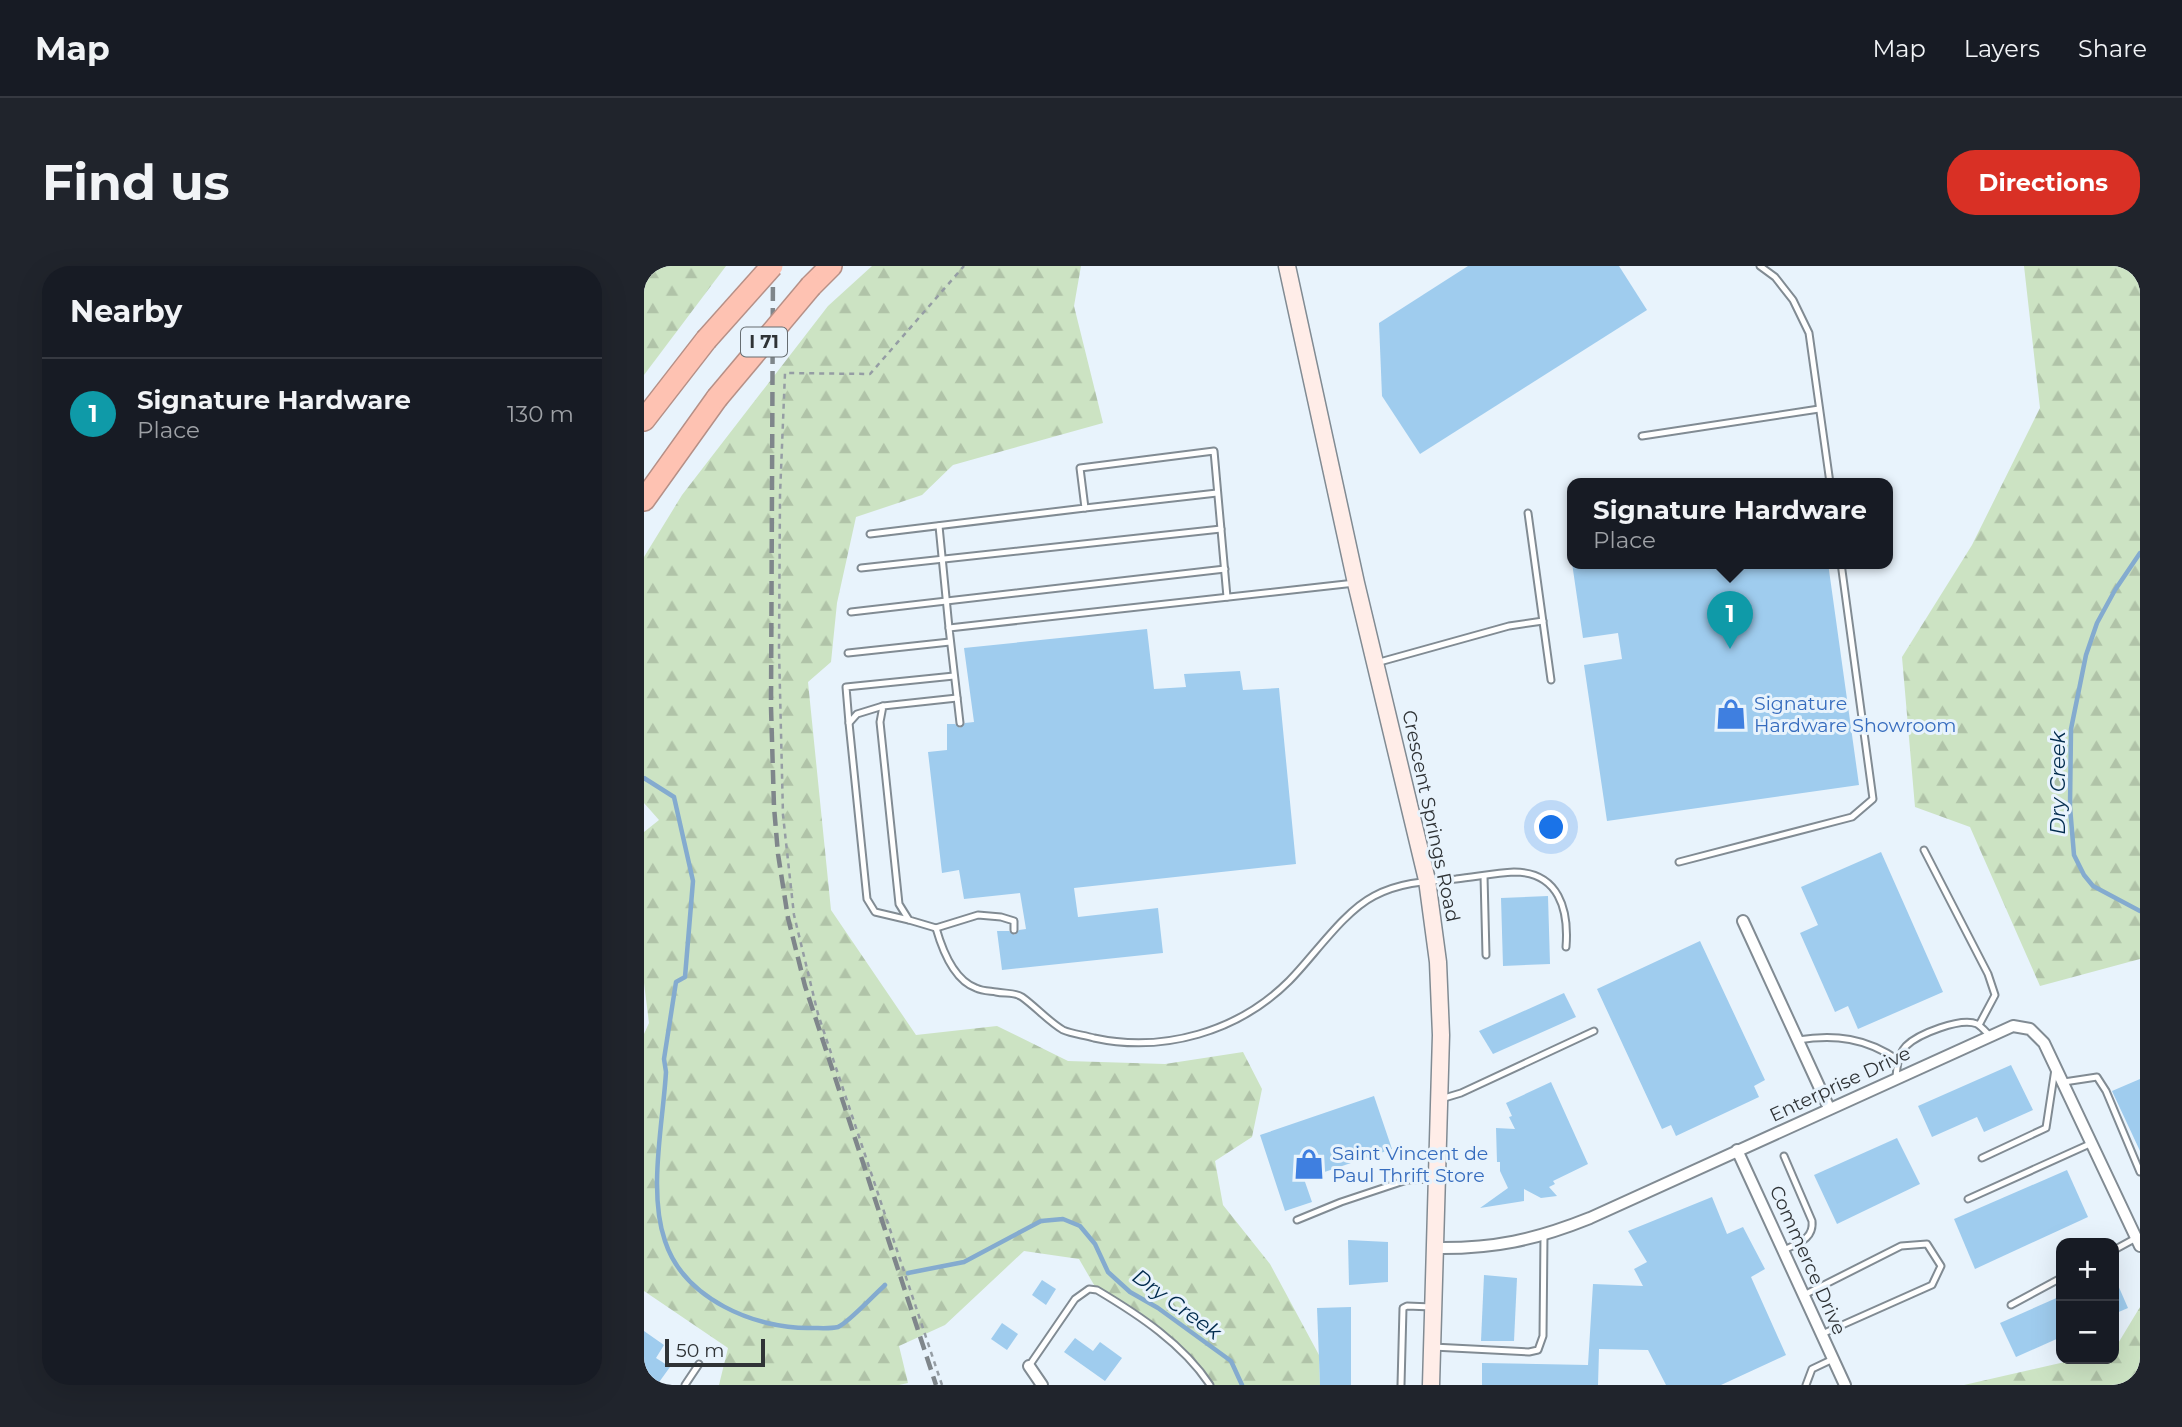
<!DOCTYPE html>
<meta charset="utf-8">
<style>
:root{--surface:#171b24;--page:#20242c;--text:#f1f3f6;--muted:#9ea1a6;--line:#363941;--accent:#d93025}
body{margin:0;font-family:Montserrat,sans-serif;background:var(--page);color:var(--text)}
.controls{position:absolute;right:21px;bottom:21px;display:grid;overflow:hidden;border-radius:14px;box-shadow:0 7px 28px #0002}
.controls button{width:63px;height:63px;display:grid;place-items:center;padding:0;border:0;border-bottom:2px solid var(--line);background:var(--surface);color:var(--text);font:35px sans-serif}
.scale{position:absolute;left:21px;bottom:18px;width:100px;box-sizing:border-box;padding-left:7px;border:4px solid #2f3336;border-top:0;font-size:19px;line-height:24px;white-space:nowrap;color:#2f3336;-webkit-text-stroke:5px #e8f3fc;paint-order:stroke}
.you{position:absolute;left:908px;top:562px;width:24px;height:24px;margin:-18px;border:5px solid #fff;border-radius:50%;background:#1a73e8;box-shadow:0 0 0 10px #1a73e833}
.badge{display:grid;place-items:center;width:46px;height:46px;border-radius:50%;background:var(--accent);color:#fff;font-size:23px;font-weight:700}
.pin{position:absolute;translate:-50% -58px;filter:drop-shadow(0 2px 4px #0008)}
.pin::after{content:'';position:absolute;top:37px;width:24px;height:21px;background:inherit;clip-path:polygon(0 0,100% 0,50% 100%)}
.popup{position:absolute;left:923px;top:212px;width:326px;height:91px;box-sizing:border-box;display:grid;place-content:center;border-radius:14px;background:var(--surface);filter:drop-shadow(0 2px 5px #0005);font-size:23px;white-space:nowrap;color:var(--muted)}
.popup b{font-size:26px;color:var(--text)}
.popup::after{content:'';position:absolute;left:50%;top:100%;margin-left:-14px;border:14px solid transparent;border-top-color:var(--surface)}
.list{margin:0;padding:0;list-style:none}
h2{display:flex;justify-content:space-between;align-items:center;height:91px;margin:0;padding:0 28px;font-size:30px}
h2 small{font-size:23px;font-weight:400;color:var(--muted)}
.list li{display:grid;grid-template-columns:46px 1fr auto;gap:21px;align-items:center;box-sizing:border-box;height:112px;padding:0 28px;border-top:2px solid var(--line)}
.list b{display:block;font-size:26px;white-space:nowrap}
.list p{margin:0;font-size:23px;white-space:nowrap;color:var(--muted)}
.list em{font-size:23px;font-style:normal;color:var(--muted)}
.map{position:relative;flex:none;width:1496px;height:1119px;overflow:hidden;border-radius:28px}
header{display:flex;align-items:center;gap:42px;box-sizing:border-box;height:98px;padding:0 35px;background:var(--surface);border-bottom:2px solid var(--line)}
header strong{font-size:33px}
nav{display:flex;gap:38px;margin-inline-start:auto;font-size:24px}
.intro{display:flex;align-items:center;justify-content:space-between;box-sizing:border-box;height:168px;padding:0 42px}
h1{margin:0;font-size:49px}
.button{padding:18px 32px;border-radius:28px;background:var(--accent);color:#fff;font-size:24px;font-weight:700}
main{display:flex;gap:42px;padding:0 42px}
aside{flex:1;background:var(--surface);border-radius:28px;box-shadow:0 7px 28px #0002}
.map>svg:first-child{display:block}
.forest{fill:url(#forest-firs)}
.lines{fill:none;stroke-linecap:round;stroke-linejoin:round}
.stream{stroke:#84abcf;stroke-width:4.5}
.building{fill:#9fccee}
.lane-casing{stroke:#818b93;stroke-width:9}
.street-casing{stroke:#818b93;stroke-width:14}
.secondary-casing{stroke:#818b93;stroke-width:19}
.highway-casing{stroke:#b69087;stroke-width:24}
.path{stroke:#959da4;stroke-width:2.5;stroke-dasharray:5 5;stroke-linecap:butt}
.lane{stroke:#fff;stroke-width:5}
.street{stroke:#fff;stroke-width:10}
.secondary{stroke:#ffede8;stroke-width:16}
.highway{stroke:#fec2b2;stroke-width:21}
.rail{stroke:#7f868b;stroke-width:4.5;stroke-dasharray:14 7;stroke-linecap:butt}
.highway-bridge-casing{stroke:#b69087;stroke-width:24;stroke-linecap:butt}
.highway-bridge{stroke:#fec2b2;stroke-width:21}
.labels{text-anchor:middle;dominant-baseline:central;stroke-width:6;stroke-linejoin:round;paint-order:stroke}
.shield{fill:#e8f3fc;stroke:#666d71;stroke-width:2}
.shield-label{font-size:18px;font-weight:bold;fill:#2f3336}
.shop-label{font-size:19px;fill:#366cbe;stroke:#e8f3fc;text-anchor:start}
.street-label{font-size:19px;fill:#2f3336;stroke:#e8f3fc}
.water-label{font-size:21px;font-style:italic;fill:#002b4d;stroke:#e8f3fc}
</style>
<header>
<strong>Map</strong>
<nav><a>Map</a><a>Layers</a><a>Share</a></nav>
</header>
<div class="intro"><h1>Find us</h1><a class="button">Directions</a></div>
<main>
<aside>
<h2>Nearby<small></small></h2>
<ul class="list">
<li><span class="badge" style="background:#0f9aa8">1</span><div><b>Signature Hardware</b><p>Place</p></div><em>130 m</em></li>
</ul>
</aside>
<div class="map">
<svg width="1496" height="1119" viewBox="0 0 1496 1119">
<defs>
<pattern id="forest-firs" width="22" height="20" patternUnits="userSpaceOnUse" patternTransform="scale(1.75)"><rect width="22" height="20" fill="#cce3c3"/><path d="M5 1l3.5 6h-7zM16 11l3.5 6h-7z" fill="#b0c3a8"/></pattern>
</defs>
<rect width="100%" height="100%" fill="#e8f3fc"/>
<g class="forest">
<polygon points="0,0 82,0 0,109"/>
<polygon points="228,0 437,0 430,40 459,157 309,199 278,229 212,251 193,337 187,396 164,416 187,644 272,769 353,760 424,795 521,798 599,786 618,823 608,871 571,895 579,939 626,998 675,1089 676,1119 566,1119 530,1077 453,1024 435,993 380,985 301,1059 255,1080 264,1117 255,1119 75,1119 84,1082 0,1025 0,768 5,757 0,717 0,566 15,554 0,537 0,291 38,229 184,40"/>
<polygon points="1380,0 1496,0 1496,693 1396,720 1326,561 1271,541 1258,391 1328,279 1396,142"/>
<polygon points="1496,1041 1496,1119 1320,1119 1434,1093 1470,1093 1470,1084"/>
</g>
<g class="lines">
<g class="stream">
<polyline points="1496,287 1471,324 1453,357 1442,389 1427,463 1426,541 1430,589 1440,609 1449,620 1496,645"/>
<path d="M 0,512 L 30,531 L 49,615 L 41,711 L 32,716 L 20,793 L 22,806 C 19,857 4,926 21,975 C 40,1033 111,1063 167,1062 C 176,1062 186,1063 194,1061 C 203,1058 231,1028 241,1019"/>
<polyline points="264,1007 320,996 397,955 419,953 436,960 451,978 464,1006 486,1026 514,1042 587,1095 598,1119"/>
</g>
</g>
<g class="building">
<polygon points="824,0 975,0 1003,44 776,188 738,130 735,57"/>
<polygon points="928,297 1184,297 1215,519 963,555 940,399 978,393 974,367 939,372"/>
<polygon points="503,363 510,423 542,421 540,408 596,405 599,424 635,422 652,598 430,622 434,651 514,642 519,687 358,704 353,665 365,665 371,669 375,664 382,663 376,627 320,633 315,604 298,607 284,486 303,484 303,458 311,458 316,462 321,457 330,456 320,382"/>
<polygon points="1237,586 1299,726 1214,763 1204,740 1191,746 1156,667 1174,659 1157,621"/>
<polygon points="904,630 906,698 859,700 857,632"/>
<polygon points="1056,675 1121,814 1110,820 1115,831 1032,870 1027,859 1018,863 953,723"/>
<polygon points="920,727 932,751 849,788 835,765"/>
<polygon points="1367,799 1389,844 1340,866 1333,851 1288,871 1274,840"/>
<polygon points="1496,813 1496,885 1468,825"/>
<polygon points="907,816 944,898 909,915 911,918 905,921 913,930 897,932 880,923 880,935 836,942 864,922 856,905 856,896 853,896 852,862 871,863 865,851 868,850 862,837"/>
<polygon points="730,830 748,883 660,913 668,936 641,945 616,869"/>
<polygon points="1253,872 1276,918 1193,958 1170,909"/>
<polygon points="1423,904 1444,951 1331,1003 1310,953"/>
<polygon points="1068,931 1083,968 1099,961 1121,1003 1107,1011 1142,1089 1077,1119 1022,1119 1004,1084 955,1083 954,1119 838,1119 838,1097 944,1099 949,1018 999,1020 990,1003 1003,996 984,965"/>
<polygon points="704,974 744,976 744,1016 705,1019"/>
<polygon points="840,1009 873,1012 870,1075 837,1075"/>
<polygon points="1470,1010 1484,1042 1470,1048"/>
<polygon points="398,1014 412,1023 402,1039 388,1029"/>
<polygon points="1417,1030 1417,1071 1372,1091 1356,1057"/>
<polygon points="707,1041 707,1119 676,1119 673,1042"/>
<polygon points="358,1057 374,1068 363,1084 347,1073"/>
<polygon points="0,1065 20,1079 12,1092 26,1101 13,1119 0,1119"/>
<polygon points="431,1072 449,1085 456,1076 478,1092 461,1115 420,1086"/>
</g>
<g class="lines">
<defs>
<g id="lane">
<polyline points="1116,0 1131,11 1149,34 1165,67 1186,217"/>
<polyline points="998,170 1175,143"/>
<polyline points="441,242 573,227"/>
<polyline points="884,247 907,414"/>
<polyline points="295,260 305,362"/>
<polyline points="226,268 441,242 436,202 570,185 583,331"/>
<polyline points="217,302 577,263"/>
<polyline points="207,346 581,303"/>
<polyline points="204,387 306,376"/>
<polyline points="732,397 865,360 899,355"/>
<polyline points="313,432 239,440 236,456 255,638 265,654 292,662 334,649 357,651 370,655 370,664"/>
<polyline points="239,440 213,448 205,457 223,633 231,646 265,654"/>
<polyline points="205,457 202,421 310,410"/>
<polyline points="316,457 305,362 711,317"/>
<polyline points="1280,584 1344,708 1351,729 1335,759"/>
<polyline points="1035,596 1208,551 1229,533 1197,297"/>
<polyline points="840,610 842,689"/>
<path d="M 292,662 C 298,683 310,714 332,722 C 338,725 346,725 352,726 C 361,728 371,726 378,731 C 392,741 404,755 419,764 C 428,768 440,769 450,772 C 519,787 594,766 645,715 C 670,690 699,646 730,630 C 756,616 784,615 812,613 C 831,611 851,607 870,606 C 915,606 925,644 922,681"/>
<path d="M 1154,774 C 1191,768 1222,772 1254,794"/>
<path d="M 1252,811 C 1253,800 1254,789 1262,780 C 1274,768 1317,751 1333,758 C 1337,760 1342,766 1345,769"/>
<polyline points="1420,816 1453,811 1462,825 1496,906"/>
<polyline points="797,833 817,827 950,765"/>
<path d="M 1140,890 L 1168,955 C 1170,973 1154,977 1140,984"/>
<polyline points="1338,892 1402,862 1411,803"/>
<polyline points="1324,933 1448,877"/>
<polyline points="653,954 697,936 763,914 792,913"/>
<polyline points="1470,984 1492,972"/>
<polyline points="1160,1029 1257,980 1283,978 1297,1000 1288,1019 1178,1068"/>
<polyline points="1367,1039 1417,1012"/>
<polyline points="789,1081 885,1086 894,1084 899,1070 900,969"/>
<path d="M 385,1100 L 431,1033 L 445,1023 L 453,1024 C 495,1049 539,1078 566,1119"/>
<polyline points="41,1119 55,1098"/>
<polyline points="757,1119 759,1042 763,1040 788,1041"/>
<polyline points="1162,1119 1168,1103 1189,1093"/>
</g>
<g id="street">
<polyline points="1099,655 1185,842"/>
<polyline points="1093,884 1201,1119"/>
<path d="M 790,982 C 850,983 891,974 946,952 L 1369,760 L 1386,763 L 1400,777 L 1496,980"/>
<polyline points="385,1100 398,1119"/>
</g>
<polyline id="secondary" points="643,0 712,317 783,614 794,696 797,769 787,1119"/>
<g id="highway">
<polyline points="167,20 187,0"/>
<polyline points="0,154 62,74"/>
<polyline points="0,234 73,132"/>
</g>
</defs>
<use href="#lane" class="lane-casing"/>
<use href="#street" class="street-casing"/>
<use href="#secondary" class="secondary-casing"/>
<use href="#highway" class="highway-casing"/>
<polyline class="path" points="298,1119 174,748 150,649 139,549 135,384 136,229 141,107 226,108 320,0"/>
<use href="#lane" class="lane"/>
<use href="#street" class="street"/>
<use href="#secondary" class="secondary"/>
<use href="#highway" class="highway"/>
<polyline class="rail" points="129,0 127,441 130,541 134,588 144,652 161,720 292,1119"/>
<defs>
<g id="highway-bridge">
<polyline points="62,74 128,0"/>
<polyline points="73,132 167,20"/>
</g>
</defs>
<use href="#highway-bridge" class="highway-bridge-casing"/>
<use href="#highway-bridge" class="highway-bridge"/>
</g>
<defs>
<symbol id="shop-bare" viewBox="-9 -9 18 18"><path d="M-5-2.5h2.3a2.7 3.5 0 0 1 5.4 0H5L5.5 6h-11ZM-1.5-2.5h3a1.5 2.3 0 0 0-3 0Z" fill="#3f7fe0" stroke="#e8f3fc" stroke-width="2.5" paint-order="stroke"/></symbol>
</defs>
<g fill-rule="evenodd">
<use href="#shop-bare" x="1065" y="426" width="44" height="44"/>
<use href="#shop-bare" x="643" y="876" width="44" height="44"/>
</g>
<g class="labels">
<rect class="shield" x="97" y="61.5" width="46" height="29" rx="5"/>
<g class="shield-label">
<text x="120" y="76">I 71</text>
</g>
<g class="shop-label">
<text x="1110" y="437">Signature<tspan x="1110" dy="22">Hardware Showroom</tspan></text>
<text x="688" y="887">Saint Vincent de<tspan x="688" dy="22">Paul Thrift Store</tspan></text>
</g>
<g class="street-label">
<text transform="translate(787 550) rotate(78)">Crescent Springs Road</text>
<text transform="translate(1196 818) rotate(-25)">Enterprise Drive</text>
<text transform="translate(1164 994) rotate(66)">Commerce Drive</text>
</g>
<g class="water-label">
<text transform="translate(1413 517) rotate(-90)">Dry Creek</text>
<text transform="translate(533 1038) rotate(36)">Dry Creek</text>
</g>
</g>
</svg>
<div class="controls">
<button>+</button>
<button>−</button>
</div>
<div class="scale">50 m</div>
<div class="you"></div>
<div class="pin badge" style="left:1086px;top:383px;background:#0f9aa8">1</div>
<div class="popup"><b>Signature Hardware</b>Place</div>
</div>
</main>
